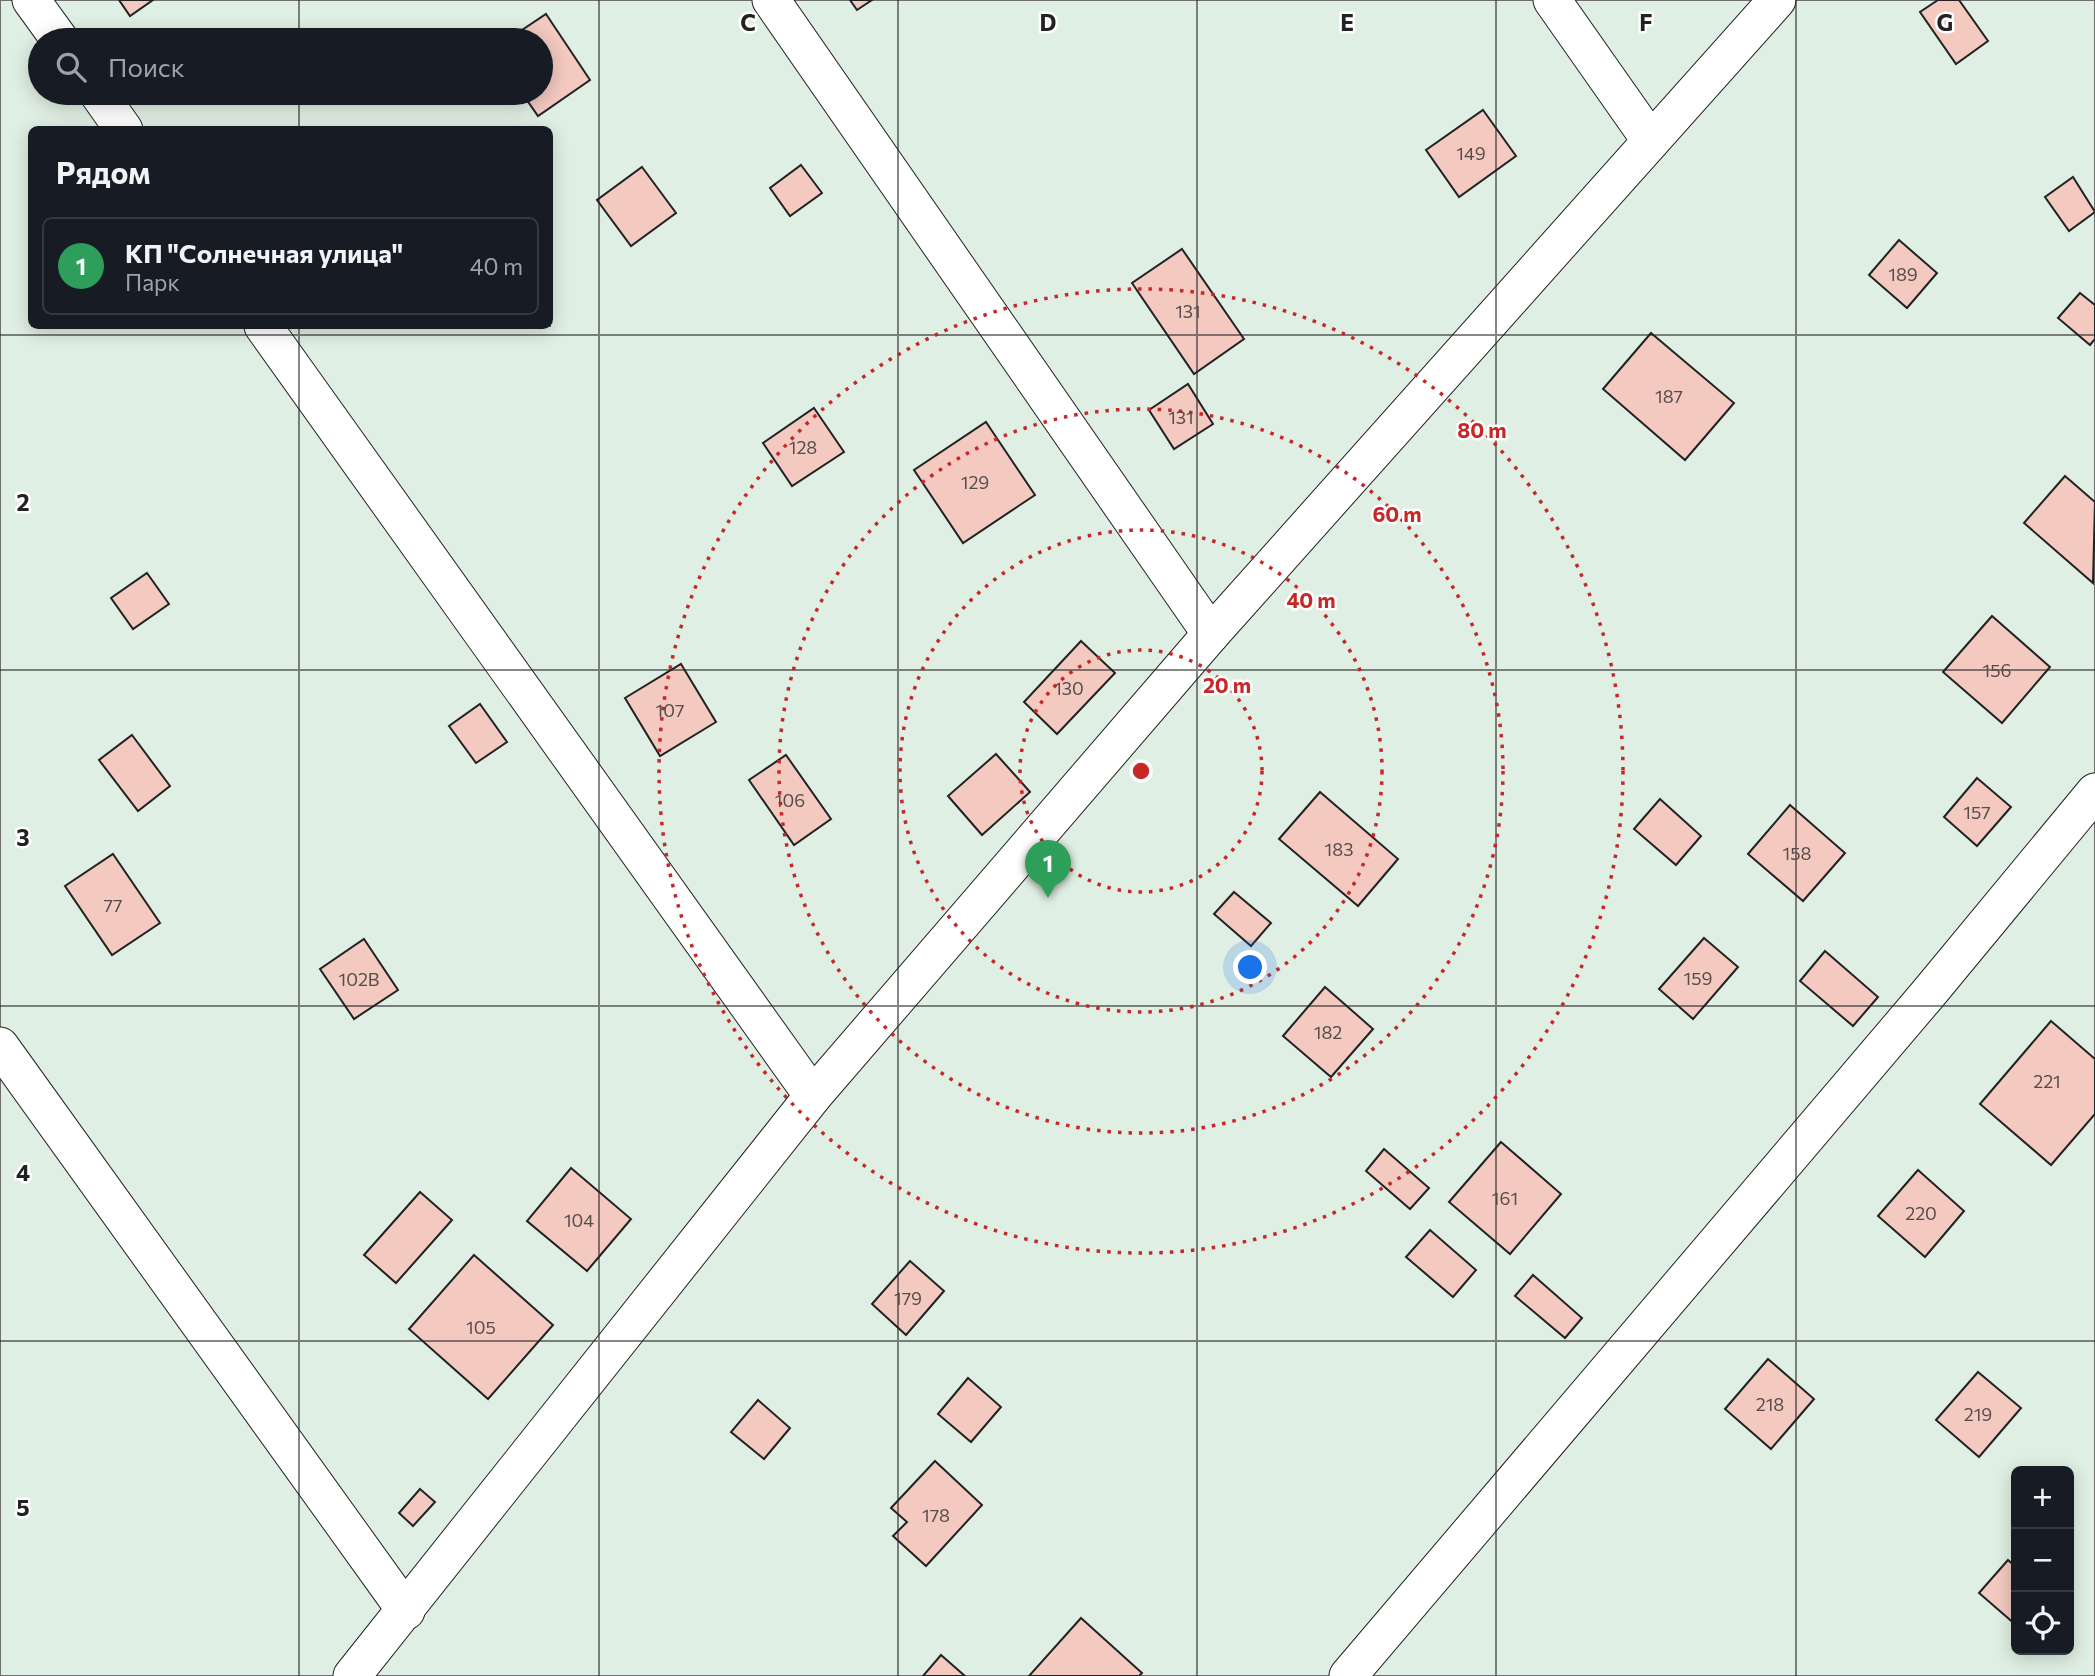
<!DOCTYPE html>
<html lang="ru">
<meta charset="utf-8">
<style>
:root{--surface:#171b24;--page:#20242c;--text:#f1f3f6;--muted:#9ea1a6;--line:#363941;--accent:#db2777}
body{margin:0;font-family:Commissioner,sans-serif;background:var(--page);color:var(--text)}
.controls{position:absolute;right:21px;bottom:21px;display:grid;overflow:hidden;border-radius:10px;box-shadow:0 4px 18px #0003}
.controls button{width:63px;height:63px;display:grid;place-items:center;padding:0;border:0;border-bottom:2px solid var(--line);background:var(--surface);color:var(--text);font:35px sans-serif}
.you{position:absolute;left:1251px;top:968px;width:24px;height:24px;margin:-18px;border:5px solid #fff;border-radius:50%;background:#1a73e8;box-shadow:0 0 0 10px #1a73e833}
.badge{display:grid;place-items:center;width:46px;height:46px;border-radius:50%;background:var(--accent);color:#fff;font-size:23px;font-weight:700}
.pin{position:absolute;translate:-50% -58px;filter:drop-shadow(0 2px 4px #0008)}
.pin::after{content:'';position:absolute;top:37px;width:24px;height:21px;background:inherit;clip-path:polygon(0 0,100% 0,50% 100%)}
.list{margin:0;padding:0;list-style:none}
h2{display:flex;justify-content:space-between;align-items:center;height:91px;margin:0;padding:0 28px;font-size:30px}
h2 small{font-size:23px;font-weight:400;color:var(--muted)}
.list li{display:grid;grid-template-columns:46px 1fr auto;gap:21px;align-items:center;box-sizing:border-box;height:98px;margin:0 14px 14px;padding:0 14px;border:2px solid var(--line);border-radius:10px}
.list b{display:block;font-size:26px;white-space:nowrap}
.list p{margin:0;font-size:23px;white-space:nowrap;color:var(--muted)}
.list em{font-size:23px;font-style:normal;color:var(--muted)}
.icon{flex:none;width:38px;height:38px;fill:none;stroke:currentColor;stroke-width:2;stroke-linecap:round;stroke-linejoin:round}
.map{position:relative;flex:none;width:2095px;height:1676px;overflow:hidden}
.search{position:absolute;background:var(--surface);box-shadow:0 4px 18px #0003;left:28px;top:28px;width:525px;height:77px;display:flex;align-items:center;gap:18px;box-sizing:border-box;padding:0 24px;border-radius:38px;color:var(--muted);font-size:26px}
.panel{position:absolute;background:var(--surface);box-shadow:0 4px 18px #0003;left:28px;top:126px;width:525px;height:203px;border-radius:10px}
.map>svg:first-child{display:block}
.green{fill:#e0efe3;stroke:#6f6f6f;stroke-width:2;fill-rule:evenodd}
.building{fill:#f3c9c0;stroke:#222;stroke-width:2}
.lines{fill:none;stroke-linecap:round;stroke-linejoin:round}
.minor-casing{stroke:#222;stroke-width:39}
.minor{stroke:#fff;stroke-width:37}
.grid{fill:none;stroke:#222;stroke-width:2;stroke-opacity:0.55}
.ring{fill:none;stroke:#c62828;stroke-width:3.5;stroke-dasharray:3.5 7}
.labels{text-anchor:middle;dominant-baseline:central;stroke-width:5;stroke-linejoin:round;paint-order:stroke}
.number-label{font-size:18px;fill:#564c4a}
.grid-label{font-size:23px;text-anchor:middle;font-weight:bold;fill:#222;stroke:#fff;stroke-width:5;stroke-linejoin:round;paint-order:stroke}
.centre{fill:#c62828;stroke:#fff;stroke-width:3.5}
.ring-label{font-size:21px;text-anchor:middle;font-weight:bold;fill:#c62828;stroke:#fff;stroke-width:5;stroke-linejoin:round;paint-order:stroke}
</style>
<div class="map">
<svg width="2095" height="1676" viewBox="0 0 2095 1676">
<rect width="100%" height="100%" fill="#fff"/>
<path class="green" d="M 0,0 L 2095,0 L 2095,1676 L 0,1676 ZM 40,40 L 541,40 L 541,93 L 40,93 ZM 32,130 L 550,130 L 550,326 L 32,326 ZM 2016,1471 L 2069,1471 L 2069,1650 L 2016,1650 Z"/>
<g class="building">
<polygon points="119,0 153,0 130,16"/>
<polygon points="850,0 872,0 857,10"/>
<polygon points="1938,0 1959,0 1988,41 1956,64 1920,12"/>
<polygon points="546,14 590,80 538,116 522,93 541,93 541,40 507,40"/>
<polygon points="1483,110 1516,156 1459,197 1426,150"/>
<polygon points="801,165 822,193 790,216 770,188"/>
<polygon points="642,167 676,213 631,246 597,200"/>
<polygon points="2073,177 2095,212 2069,231 2045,197"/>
<polygon points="1899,240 1937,273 1907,308 1869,275"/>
<polygon points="1182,249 1244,339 1194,374 1132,283"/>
<polygon points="2080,293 2095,305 2095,339 2090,345 2058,318"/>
<polygon points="1651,333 1734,403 1685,460 1603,389"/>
<polygon points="1188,384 1213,424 1174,449 1149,410"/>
<polygon points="814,408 844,452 792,486 763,443"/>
<polygon points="986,422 1035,495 963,543 914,470"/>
<polygon points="2065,476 2095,502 2093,583 2024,523"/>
<polygon points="147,573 169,604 133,629 111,598"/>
<polygon points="1992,616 2050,667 2002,723 1943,672"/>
<polygon points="1081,641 1115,673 1057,734 1024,702"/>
<polygon points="681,664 716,722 660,756 625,698"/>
<polygon points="480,704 507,742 476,763 449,726"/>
<polygon points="132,735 170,786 138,811 99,760"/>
<polygon points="996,754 1030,792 982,835 948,796"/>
<polygon points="786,755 831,819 794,845 749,780"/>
<polygon points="1977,778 2011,807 1977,846 1944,817"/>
<polygon points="1320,792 1398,859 1358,906 1279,839"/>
<polygon points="1660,799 1701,836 1676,865 1634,829"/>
<polygon points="1790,805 1845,853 1803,901 1748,854"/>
<polygon points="113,854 160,923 112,955 65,886"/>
<polygon points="1234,892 1271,923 1251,946 1214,914"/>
<polygon points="1704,938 1738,967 1693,1019 1659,989"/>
<polygon points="364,939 398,990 354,1019 320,969"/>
<polygon points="1825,951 1878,997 1853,1026 1800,981"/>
<polygon points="1325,987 1373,1029 1331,1077 1283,1036"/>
<polygon points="2051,1021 2095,1059 2095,1114 2051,1165 1980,1104"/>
<polygon points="1501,1142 1561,1194 1510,1254 1449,1202"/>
<polygon points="1384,1149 1429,1188 1410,1209 1366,1171"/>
<polygon points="571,1168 631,1219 587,1271 527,1221"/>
<polygon points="1918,1170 1964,1211 1925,1257 1878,1216"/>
<polygon points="420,1192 452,1220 396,1283 364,1255"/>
<polygon points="1430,1230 1476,1270 1453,1297 1406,1257"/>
<polygon points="474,1255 553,1325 488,1399 409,1329"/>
<polygon points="910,1261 944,1291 906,1335 872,1304"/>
<polygon points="1533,1275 1582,1318 1565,1338 1515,1296"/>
<polygon points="1768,1359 1814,1399 1771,1449 1725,1409"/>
<polygon points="1978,1372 2021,1408 1979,1457 1936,1420"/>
<polygon points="968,1378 1001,1407 971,1442 938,1414"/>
<polygon points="758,1400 790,1428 764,1459 731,1432"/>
<polygon points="935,1461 982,1505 926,1566 893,1536 907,1522 891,1508"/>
<polygon points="420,1489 435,1502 413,1526 399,1513"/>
<polygon points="2008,1560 2016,1567 2016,1625 1979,1593"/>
<polygon points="1081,1618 1142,1673 1139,1676 1029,1676"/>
<polygon points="941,1655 965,1676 923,1676"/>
</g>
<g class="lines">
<defs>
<g id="minor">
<polyline points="31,0 60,40"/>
<polyline points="771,0 1211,634"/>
<polyline points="1552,0 1651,141"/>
<polyline points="98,93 124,130"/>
<polyline points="263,326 813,1096"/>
<polyline points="0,1046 406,1611"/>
<polyline points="352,1676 813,1096 1211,634 1777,0"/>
<polyline points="1348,1676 1928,994 2095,792"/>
</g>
</defs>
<use href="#minor" class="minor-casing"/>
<use href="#minor" class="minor"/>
</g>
<path class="grid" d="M 299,0 L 299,40M 599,0 L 599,1676M 898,0 L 898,1676M 1197,0 L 1197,1676M 1496,0 L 1496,1676M 1796,0 L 1796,1676M 299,93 L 299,130M 299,326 L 299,1676M 0,335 L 2095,335M 0,670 L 2095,670M 0,1006 L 2095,1006M 0,1341 L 2095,1341"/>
<g class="ring">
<circle cx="1141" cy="771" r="121"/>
<circle cx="1141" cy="771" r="241"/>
<circle cx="1141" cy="771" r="362"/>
<circle cx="1141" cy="771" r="482"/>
</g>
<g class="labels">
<g class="number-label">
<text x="1471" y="153">149</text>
<text x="1903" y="274">189</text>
<text x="1188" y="311">131</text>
<text x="1669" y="396">187</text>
<text x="1181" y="417">131</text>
<text x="803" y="447">128</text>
<text x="975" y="482">129</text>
<text x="1997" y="670">156</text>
<text x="1069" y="688">130</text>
<text x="670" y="710">107</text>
<text x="790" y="800">106</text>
<text x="1977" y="812">157</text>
<text x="1339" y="849">183</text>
<text x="1797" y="853">158</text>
<text x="113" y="905">77</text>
<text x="1698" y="978">159</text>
<text x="359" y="979">102В</text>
<text x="1328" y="1032">182</text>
<text x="2047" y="1081">221</text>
<text x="1505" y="1198">161</text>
<text x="1921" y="1213">220</text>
<text x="579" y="1220">104</text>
<text x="908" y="1298">179</text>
<text x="481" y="1327">105</text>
<text x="1770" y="1404">218</text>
<text x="1978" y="1414">219</text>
<text x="936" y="1515">178</text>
</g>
</g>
<g class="grid-label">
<text x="748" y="31">C</text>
<text x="1048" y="31">D</text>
<text x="1347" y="31">E</text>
<text x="1646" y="31">F</text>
<text x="1945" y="31">G</text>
<text x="23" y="511">2</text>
<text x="23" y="846">3</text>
<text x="23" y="1181">4</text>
<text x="23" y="1516">5</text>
</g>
<circle cx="1141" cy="771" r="10" class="centre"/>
<g class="ring-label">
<text x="1482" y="438">80 m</text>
<text x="1397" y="522">60 m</text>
<text x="1311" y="608">40 m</text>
<text x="1227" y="693">20 m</text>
</g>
</svg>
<div class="controls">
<button>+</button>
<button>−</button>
<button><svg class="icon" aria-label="locate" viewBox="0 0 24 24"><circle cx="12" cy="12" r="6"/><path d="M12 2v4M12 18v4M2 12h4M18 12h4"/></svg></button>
</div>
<div class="you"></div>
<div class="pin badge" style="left:1048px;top:898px;background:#2e9e5b">1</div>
<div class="search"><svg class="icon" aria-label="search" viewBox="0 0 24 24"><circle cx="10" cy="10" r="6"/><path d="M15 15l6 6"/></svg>Поиск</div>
<section class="panel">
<h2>Рядом<small></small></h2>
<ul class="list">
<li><span class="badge" style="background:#2e9e5b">1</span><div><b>КП &quot;Солнечная улица&quot;</b><p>Парк</p></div><em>40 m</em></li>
</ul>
</section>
</div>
